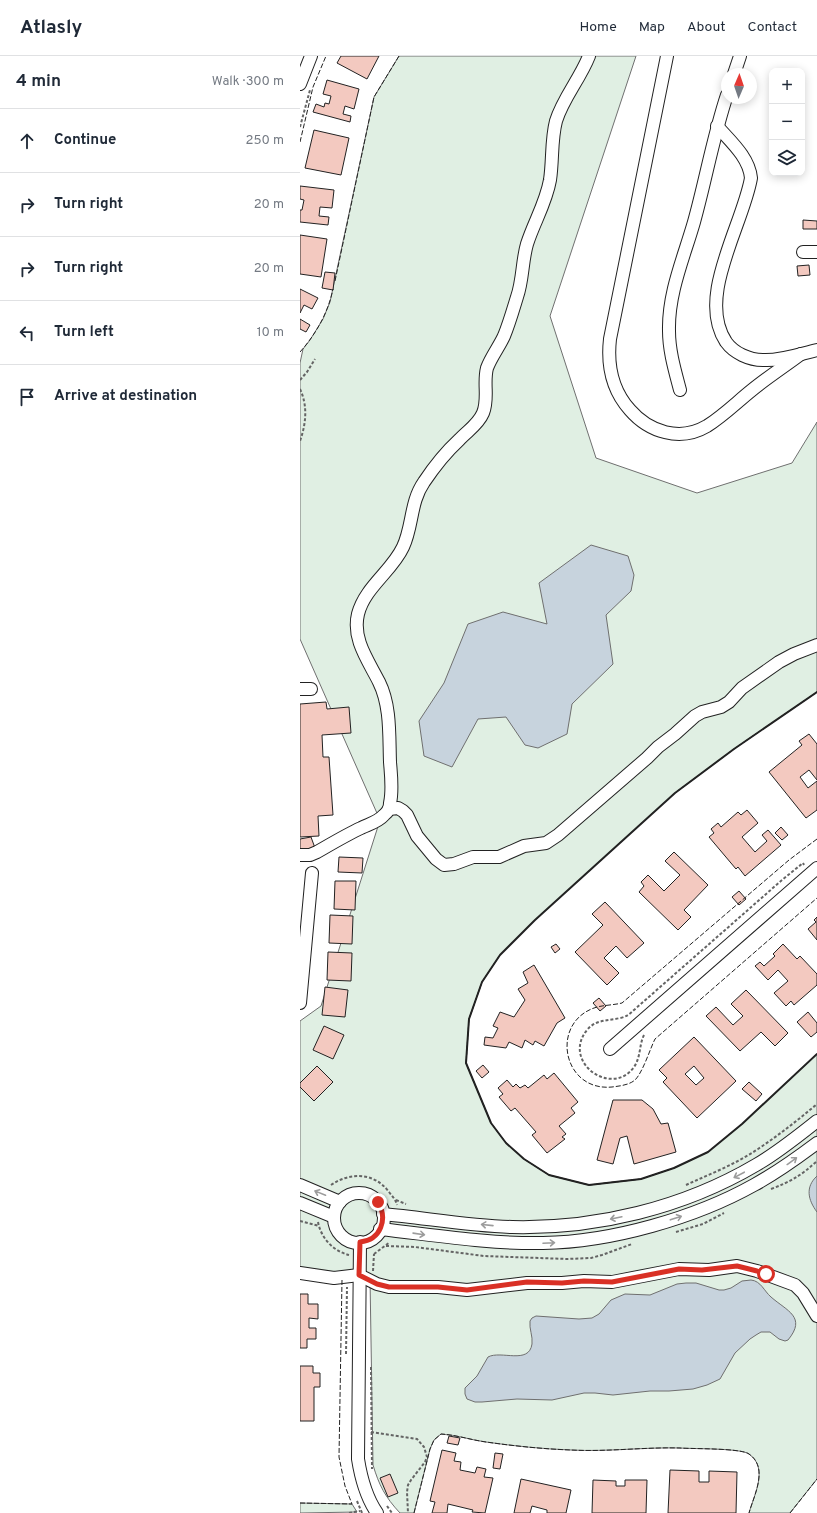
<!DOCTYPE html>
<meta charset="utf-8">
<style>
:root{--surface:#fff;--page:#f6f6f7;--text:#1f2937;--muted:#747a83;--line:#e0e1e3}
body{margin:0;font-family:Overpass,sans-serif;background:var(--page);color:var(--text)}
.controls{position:absolute;right:12px;top:12px;display:grid;overflow:hidden;border-radius:8px;box-shadow:0 2px 10px #0003}
.controls button{width:36px;height:36px;display:grid;place-items:center;padding:0;border:0;border-bottom:1px solid var(--line);background:var(--surface);color:var(--text);font:20px sans-serif}
.compass{position:absolute;left:421px;top:12px;width:36px;height:36px;border-radius:50%;background:var(--surface);box-shadow:0 2px 10px #0003;rotate:2deg}
.stop{position:absolute;width:12px;height:12px;margin:-9px;border:3px solid #d93025;border-radius:50%;background:#fff}
.stop.end{background:#d93025;border-color:#fff;box-shadow:0 1px 4px #0008}
.list{margin:0;padding:0;list-style:none}
h2{display:flex;justify-content:space-between;align-items:center;height:52px;margin:0;padding:0 16px;font-size:17px}
h2 small{font-size:13px;font-weight:400;color:var(--muted)}
.list li{display:grid;grid-template-columns:26px 1fr auto;gap:12px;align-items:center;box-sizing:border-box;height:64px;padding:0 16px;border-top:1px solid var(--line)}
.list b{display:block;font-size:15px;white-space:nowrap}
.list em{font-size:13px;font-style:normal;color:var(--muted)}
.icon{flex:none;width:22px;height:22px;fill:none;stroke:currentColor;stroke-width:2;stroke-linecap:round;stroke-linejoin:round}
.map{position:relative;flex:none;width:517px;height:1457px;overflow:hidden}
header{display:flex;align-items:center;gap:24px;box-sizing:border-box;height:56px;padding:0 20px;background:var(--surface);border-bottom:1px solid var(--line)}
header strong{font-size:19px}
nav{display:flex;gap:22px;margin-inline-start:auto;font-size:14px}
main{display:flex}
aside{flex:1;background:var(--surface)}
.map>svg:first-child{display:block}
.green{fill:#e0efe3;stroke:#6f6f6f}
.water{fill:#c7d3dd;stroke:#6f6f6f}
.building{fill:#f3c9c0;stroke:#222;fill-rule:evenodd}
.lines{fill:none;stroke-linecap:round;stroke-linejoin:round}
.minor-casing{stroke:#222;stroke-width:14}
.path{stroke:#646464;stroke-width:2;stroke-dasharray:3 2;stroke-linecap:butt}
.minor{stroke:#fff;stroke-width:12}
.fence{stroke:#222;stroke-width:1;stroke-dasharray:5 2;stroke-linecap:butt}
.wall{stroke:#222;stroke-width:2}
.oneway{stroke:#9c9c9c}
.route{stroke:#d93025;stroke-width:5}
</style>
<header>
<strong>Atlasly</strong>
<nav><a>Home</a><a>Map</a><a>About</a><a>Contact</a></nav>
</header>
<main>
<aside>
<h2>4 min<small>Walk · 300 m</small></h2>
<ul class="list">
<li><svg class="icon" aria-label="ahead" viewBox="0 0 24 24"><path d="M12 20V5M6 11l6-6 6 6"/></svg><div><b>Continue</b></div><em>250 m</em></li>
<li><svg class="icon" aria-label="right" viewBox="0 0 24 24"><path d="M7 20v-9h11M14 6l5 5-5 5"/></svg><div><b>Turn right</b></div><em>20 m</em></li>
<li><svg class="icon" aria-label="right" viewBox="0 0 24 24"><path d="M7 20v-9h11M14 6l5 5-5 5"/></svg><div><b>Turn right</b></div><em>20 m</em></li>
<li><svg class="icon" aria-label="left" viewBox="0 0 24 24"><path d="M17 20v-9H6M10 6l-5 5 5 5"/></svg><div><b>Turn left</b></div><em>10 m</em></li>
<li><svg class="icon" aria-label="arrive" viewBox="0 0 24 24"><path d="M6 21V4h12l-3 4 3 4H6"/></svg><div><b>Arrive at destination</b></div></li>
</ul>
</aside>
<div class="map">
<svg width="517" height="1457" viewBox="0 0 517 1457">
<rect width="100%" height="100%" fill="#fff"/>
<g class="green">
<path d="M 99,0 L 336,0 L 250,260 L 296,402 L 397,437 L 492,407 L 517,366 L 517,636 L 434,693 L 375,737 L 235,864 L 200,899 L 182,926 L 169,963 L 166,1007 L 191,1067 L 206,1087 L 224,1103 L 249,1119 L 289,1129 L 341,1123 L 374,1112 L 408,1096 L 442,1068 L 517,998 L 517,1423 L 490,1457 L 449,1457 C 454,1439 469,1412 449,1398 C 441,1392 393,1393 380,1392 C 344,1391 307,1396 271,1394 C 243,1393 214,1390 186,1386 C 171,1384 157,1379 141,1378 L 134,1384 L 130,1393 L 114,1457 L 100,1457 C 85,1441 79,1429 73,1409 L 70,1222 L 0,1222 L 0,965 L 21,950 L 80,764 L 0,583 L 0,307 L 3,293 L 10,284 L 23,263 L 30,246 L 74,41 Z"/>
<polygon points="0,1447 52,1448 57,1456 0,1457"/>
</g>
<g class="water">
<polygon points="291,489 328,500 334,519 331,535 306,559 313,608 272,648 267,678 238,692 225,689 206,661 178,663 152,711 124,700 119,665 144,627 168,568 203,556 247,568 239,527"/>
<path d="M 517,1120 L 517,1156 C 508,1144 505,1131 517,1120 Z"/>
<path d="M 451,1224 C 461,1225 464,1235 471,1241 C 487,1255 507,1261 488,1284 L 485,1285 L 479,1283 L 470,1276 L 461,1276 L 456,1279 L 450,1283 L 435,1297 L 420,1323 L 407,1329 L 393,1333 L 369,1335 L 350,1335 L 313,1339 L 295,1337 L 284,1337 L 252,1344 L 217,1343 L 182,1346 L 175,1346 L 167,1343 L 165,1338 L 165,1332 L 177,1320 L 188,1301 C 201,1294 229,1309 232,1288 C 233,1280 229,1273 230,1265 L 232,1262 L 236,1260 L 279,1263 L 292,1262 L 299,1258 L 311,1244 L 325,1238 L 350,1239 L 377,1228 L 386,1227 L 396,1227 L 419,1234 L 424,1234 L 431,1232 L 442,1225 Z"/>
</g>
<g class="building">
<polygon points="41,0 79,0 67,23 37,7"/>
<polygon points="27,24 59,33 54,53 45,50 43,58 51,60 50,66 13,56 16,48 24,51 25,47 29,48 31,40 23,38"/>
<polygon points="14,74 49,82 41,119 5,112"/>
<polygon points="0,130 34,134 32,152 20,151 19,160 29,161 28,169 0,166 0,154 2,154 4,144 0,143"/>
<polygon points="503,164 517,165 517,173 503,173"/>
<polygon points="0,179 27,183 21,221 0,218"/>
<polygon points="509,209 510,219 498,220 497,210"/>
<polygon points="25,216 35,217 33,234 22,232"/>
<polygon points="0,233 18,242 12,253 4,249 0,257"/>
<polygon points="0,263 10,269 6,276 0,273"/>
<polygon points="26,646 27,653 49,651 51,677 22,679 23,701 29,701 33,759 18,760 19,780 0,781 0,648"/>
<polygon points="509,678 517,688 517,724 509,714 500,721 508,732 517,725 517,754 506,762 469,716 502,689 499,685"/>
<polygon points="447,754 458,767 442,781 455,796 467,785 462,779 468,774 481,789 445,820 438,811 436,813 409,781 414,777 411,773 418,767 421,771 438,756 441,759"/>
<polygon points="481,771 488,779 482,784 475,777"/>
<polygon points="11,781 15,792 0,798 0,783"/>
<polygon points="374,796 408,829 384,854 391,861 378,874 339,836 344,830 341,826 348,819 364,835 380,819 365,805"/>
<polygon points="39,801 63,802 62,817 38,816"/>
<polygon points="35,825 56,825 55,854 34,853"/>
<polygon points="439,835 446,843 439,849 432,841"/>
<polygon points="305,846 344,887 327,902 316,890 304,902 319,917 307,929 275,896 303,869 292,858"/>
<polygon points="30,859 53,860 52,888 29,887"/>
<polygon points="517,861 517,884 508,873 516,866 514,864"/>
<polygon points="256,888 260,893 255,897 251,891"/>
<polygon points="483,888 497,903 500,900 517,918 517,929 494,949 491,945 486,950 474,937 488,925 478,914 468,924 455,910 460,906 464,910 475,900 473,898"/>
<polygon points="28,896 52,897 51,925 27,924"/>
<polygon points="234,909 265,962 257,967 244,990 235,985 233,989 225,984 222,992 209,986 206,992 184,989 185,981 193,982 198,972 193,970 200,956 214,961 225,944 218,933 228,927 223,916"/>
<polygon points="25,931 48,934 45,961 22,959"/>
<polygon points="446,934 488,977 475,990 461,976 440,995 406,960 416,951 433,969 443,960 431,948"/>
<polygon points="299,942 306,950 300,955 293,947"/>
<polygon points="508,956 517,967 517,976 511,981 497,966"/>
<polygon points="24,970 44,979 33,1003 13,994"/>
<path d="M 394,981 L 436,1025 L 397,1062 L 363,1026 L 367,1022 L 359,1014 ZM 394,1010 L 404,1022 L 396,1029 L 385,1018 Z"/>
<polygon points="183,1009 189,1016 182,1022 176,1015"/>
<polygon points="17,1010 33,1026 14,1045 0,1031 0,1027"/>
<polygon points="254,1017 278,1046 271,1052 275,1057 259,1070 266,1078 262,1081 265,1083 247,1097 232,1079 236,1076 215,1052 211,1055 199,1041 203,1038 198,1032 207,1024 213,1031 216,1028 220,1032 225,1029 228,1032 244,1019 247,1023"/>
<polygon points="449,1026 462,1038 456,1045 442,1033"/>
<polygon points="313,1044 342,1044 353,1053 361,1068 368,1067 376,1096 334,1108 327,1080 320,1082 313,1108 297,1104"/>
<polygon points="0,1238 8,1238 8,1248 18,1248 18,1263 9,1262 9,1272 16,1272 16,1283 7,1283 7,1292 0,1292"/>
<polygon points="0,1310 13,1310 13,1317 20,1317 20,1331 14,1331 14,1365 0,1365"/>
<polygon points="149,1380 160,1382 158,1389 147,1387"/>
<polygon points="142,1394 156,1397 154,1405 161,1406 160,1414 175,1417 177,1411 186,1413 184,1421 193,1422 185,1457 172,1456 173,1454 148,1448 147,1457 132,1457 135,1446 130,1445"/>
<polygon points="195,1397 203,1398 200,1413 193,1412"/>
<polygon points="370,1414 399,1415 399,1426 409,1426 409,1415 437,1416 436,1457 368,1457"/>
<polygon points="90,1418 98,1437 88,1441 80,1422"/>
<polygon points="221,1423 271,1434 266,1457 247,1457 247,1454 232,1450 230,1457 214,1457"/>
<polygon points="293,1424 316,1425 316,1430 325,1430 325,1424 347,1424 346,1457 292,1457"/>
</g>
<g class="lines">
<defs>
<g id="minor">
<path d="M 367,0 L 310,283 C 307,310 312,334 330,354 C 349,376 380,386 407,370 C 423,360 437,346 452,334 C 468,321 485,310 501,298"/>
<polyline points="434,18 440,0"/>
<polyline points="0,28 11,0"/>
<path d="M 417,70 C 430,85 449,101 451,122 C 443,169 396,241 426,286 C 434,297 449,304 463,304 C 481,305 500,298 517,294"/>
<polyline points="503,196 517,196"/>
<path d="M 380,334 C 375,315 369,295 369,275 C 368,237 384,201 394,166 C 406,123 413,81 427,39"/>
<polyline points="0,633 11,633"/>
<polyline points="89,753 98,752 103,755 107,759 117,780 136,803 144,809 154,808 173,801 199,801 224,790 246,787 258,779 347,702 358,691 375,678 395,660 402,656 421,651 429,646 442,632 479,606 494,598 517,589"/>
<path d="M 0,799 L 10,799 L 17,796 C 31,788 46,779 61,772 C 69,768 78,766 84,759 C 88,756 90,752 90,747 C 93,734 91,719 90,706 C 89,680 91,650 79,626 C 68,604 52,583 58,558 C 65,531 92,515 103,491 C 113,470 110,446 124,426 C 134,411 146,396 159,384 C 167,375 178,369 183,357 C 189,343 183,327 187,312 C 191,301 199,291 204,280 C 209,268 213,254 217,241 C 223,224 222,205 227,188 C 234,166 246,147 250,124 C 253,104 251,84 256,65 C 263,42 280,23 289,0"/>
<polyline points="0,947 12,817"/>
<polyline points="310,993 517,812"/>
<polyline points="0,1129 40,1146"/>
<circle cx="59" cy="1162" r="25"/>
<polyline points="0,1147 34,1161"/>
<path d="M 83,1158 C 126,1162 169,1170 212,1171 C 296,1173 383,1152 456,1109 C 477,1097 497,1081 517,1065"/>
<path d="M 80,1173 C 135,1179 188,1188 243,1187 C 311,1186 395,1162 454,1129 C 476,1117 497,1102 517,1087"/>
<path d="M 60,1186 L 58,1403 C 61,1422 66,1441 77,1457"/>
<polyline points="0,1217 34,1222 59,1219 77,1228 89,1231 138,1231 167,1234 227,1227 262,1227 284,1225 312,1226 379,1213 409,1214 437,1210 457,1215 495,1229 503,1237 517,1260"/>
</g>
</defs>
<use href="#minor" class="minor-casing"/>
<g class="path">
<polyline points="0,71 10,34"/>
<polyline points="0,324 7,316 15,303"/>
<path d="M 0,333 C 8,350 6,368 0,385"/>
<path d="M 344,979 C 339,989 341,1001 334,1011 C 312,1042 261,1006 287,974 C 296,963 308,965 320,962 C 326,961 330,958 334,954 L 482,824 L 503,807 L 504,809"/>
<path d="M 31,1129 C 50,1116 74,1116 89,1136 C 92,1140 96,1144 97,1149"/>
<path d="M 386,1129 C 410,1118 436,1108 458,1093 C 479,1079 498,1064 517,1048"/>
<path d="M 471,1133 C 490,1126 502,1119 517,1105"/>
<polyline points="96,1144 106,1148"/>
<polyline points="0,1165 19,1170"/>
<path d="M 18,1166 C 21,1182 33,1195 49,1199"/>
<polyline points="376,1176 403,1168 424,1157"/>
<polyline points="86,1190 115,1191 184,1200 267,1203 291,1202 302,1199 332,1188"/>
<polyline points="74,1198 90,1186"/>
<polyline points="73,1215 74,1198"/>
<polyline points="46,1298 47,1231"/>
<polyline points="71,1311 72,1413"/>
<polyline points="71,1376 117,1383 124,1391 127,1401 125,1406 111,1424 108,1429 107,1436 108,1457"/>
<polyline points="57,1445 62,1457"/>
<polyline points="87,1450 92,1457"/>
<polyline points="49,1457 60,1455"/>
</g>
<use href="#minor" class="minor"/>
<g class="fence">
<polyline points="0,86 13,31 26,0"/>
<polyline points="35,225 74,41 99,0"/>
<path d="M 0,296 C 16,278 28,257 33,233"/>
<polyline points="517,636 434,693 375,737 235,864 200,899 182,926 169,963 166,1007 191,1067 206,1087 224,1103 249,1119 289,1129 341,1123 374,1112 408,1096 442,1068 517,998"/>
<path d="M 517,783 L 489,804 L 322,947 C 314,949 305,949 297,951 C 249,965 262,1036 312,1031 C 320,1030 329,1029 335,1024 C 343,1016 350,993 355,983 L 517,842"/>
<polyline points="0,1447 52,1448 45,1430 39,1401 42,1224"/>
<path d="M 114,1457 L 130,1393 L 134,1384 L 141,1378 C 157,1379 171,1384 186,1386 C 214,1390 243,1393 271,1394 C 307,1396 344,1391 380,1392 C 393,1393 441,1392 449,1398 C 469,1412 454,1439 449,1457"/>
<polyline points="490,1457 517,1423"/>
</g>
<polyline class="wall" points="517,636 434,693 375,737 235,864 200,899 182,926 169,963 166,1007 191,1067 206,1087 224,1103 249,1119 289,1129 341,1123 374,1112 408,1096 442,1068 517,998"/>
</g>
<defs><path id="oneway-shaft" d="M-6 0H5M1.5-3L5.5 0L1.5 3" fill="none" stroke-width="1.6" stroke-linecap="round" stroke-linejoin="round"/></defs>
<g class="oneway">
<use href="#oneway-shaft" transform="translate(492 1105) rotate(-36)"/>
<use href="#oneway-shaft" transform="translate(439 1119) rotate(152)"/>
<use href="#oneway-shaft" transform="translate(20 1137) rotate(-158)"/>
<use href="#oneway-shaft" transform="translate(316 1162) rotate(168)"/>
<use href="#oneway-shaft" transform="translate(376 1162) rotate(-18)"/>
<use href="#oneway-shaft" transform="translate(187 1169) rotate(-174)"/>
<use href="#oneway-shaft" transform="translate(119 1178) rotate(8)"/>
<use href="#oneway-shaft" transform="translate(249 1187) rotate(-3)"/>
</g>
<g class="lines">
<path class="route" d="M 78,1146 C 88,1163 81,1184 60,1186 L 59,1219 L 77,1228 L 89,1231 L 138,1231 L 167,1234 L 227,1226 L 262,1227 L 284,1225 L 312,1226 L 379,1213 L 402,1214 L 437,1210 L 457,1215 L 466,1218"/>
</g>
</svg>
<div class="controls">
<button>+</button>
<button>−</button>
<button><svg class="icon" aria-label="layers" viewBox="0 0 24 24"><path d="M12 4l9 5-9 5-9-5zM3 14l9 5 9-5"/></svg></button>
</div>
<svg class="compass" viewBox="-18 -18 36 36"><path d="M0-13l5 13h-10z" fill="#e53935"/><path d="M0 13l5-13h-10z" fill="#747a83"/></svg>
<div class="stop" style="left:466px;top:1218px"></div>
<div class="stop end" style="left:78px;top:1146px"></div>
</div>
</main>
